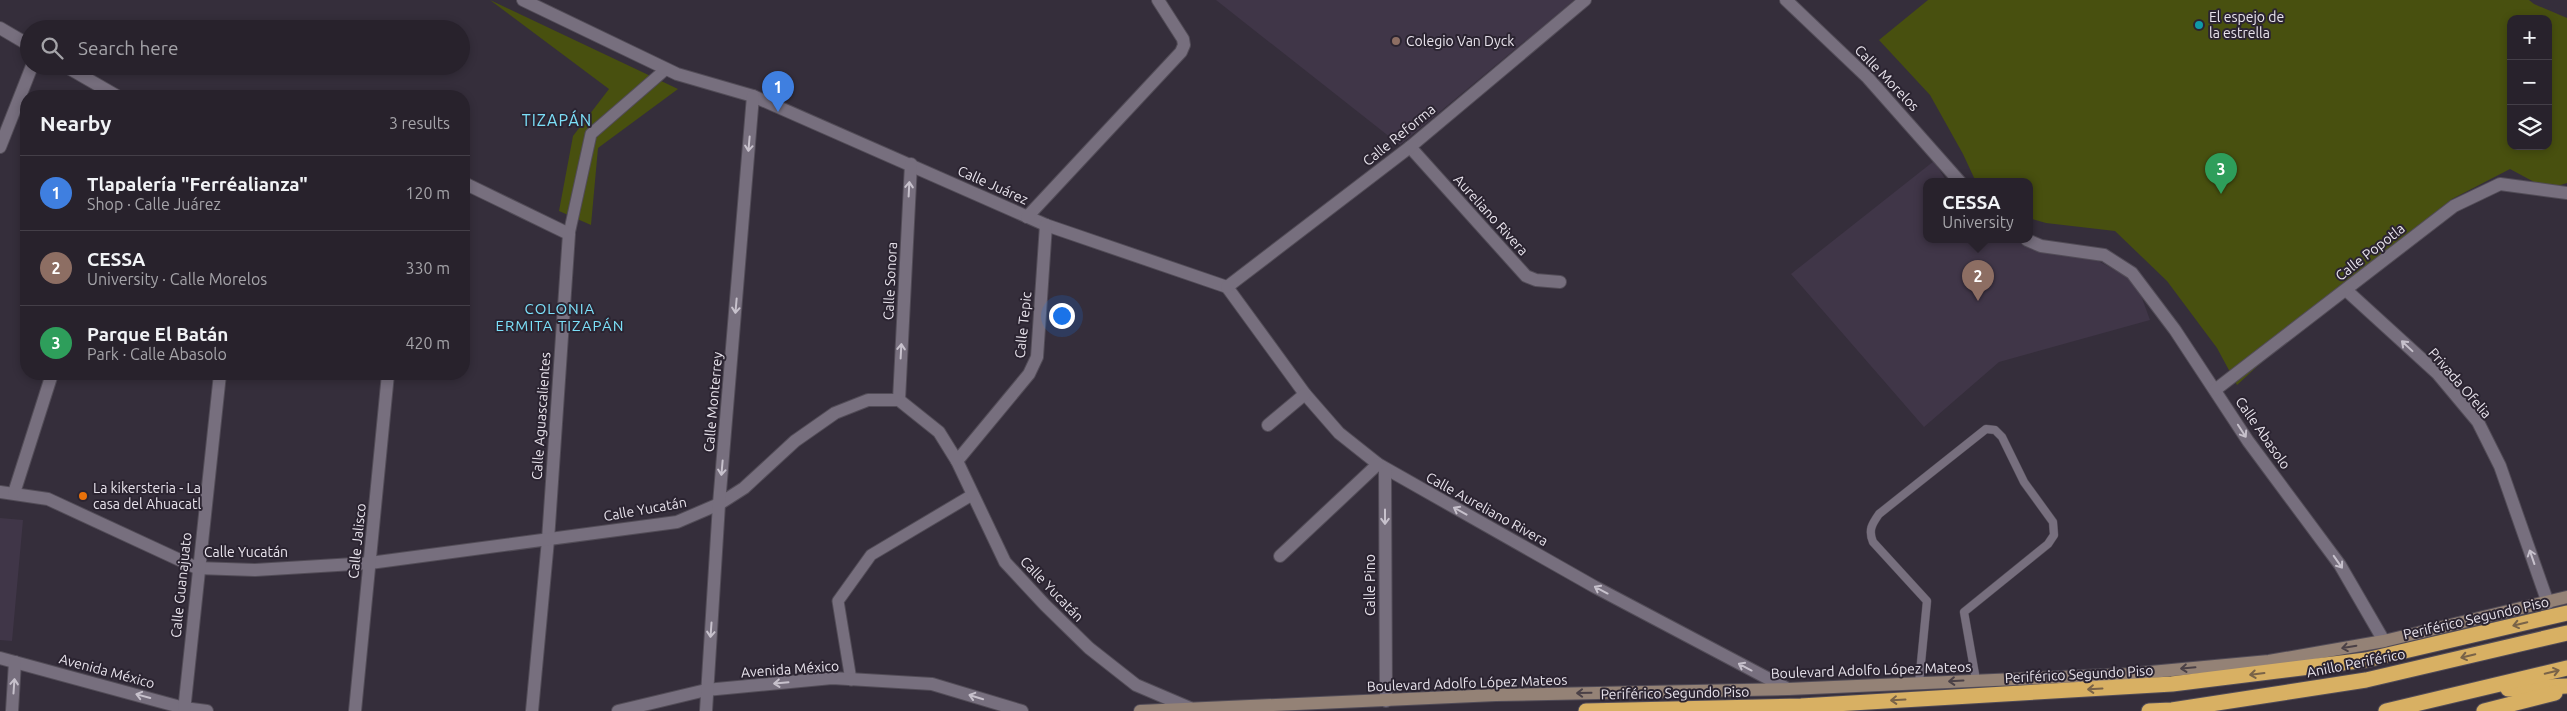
<!DOCTYPE html>
<meta charset="utf-8">
<style>
:root{--surface:#28222c;--page:#342f38;--text:#f1f3f6;--muted:#a5a4a9;--line:#443f48;--accent:#58c9e3}
body{margin:0;font-family:Ubuntu,sans-serif;background:var(--page);color:var(--text)}
.controls{position:absolute;right:15px;top:15px;display:grid;overflow:hidden;border-radius:10px;box-shadow:0 2px 8px #0003}
.controls button{width:45px;height:45px;display:grid;place-items:center;padding:0;border:0;border-bottom:1px solid var(--line);background:var(--surface);color:var(--text);font:25px sans-serif}
.you{position:absolute;left:1061px;top:315px;width:18px;height:18px;margin:-12px;border:4px solid #fff;border-radius:50%;background:#1a73e8;box-shadow:0 0 0 8px #1a73e833}
.badge{display:grid;place-items:center;width:32px;height:32px;border-radius:50%;background:var(--accent);color:#fff;font-size:16px;font-weight:700}
.pin{position:absolute;translate:-50% -41px;filter:drop-shadow(0 1px 2px #0008)}
.pin::after{content:'';position:absolute;top:26px;width:18px;height:15px;background:inherit;clip-path:polygon(0 0,100% 0,50% 100%)}
.popup{position:absolute;left:1923px;top:178px;width:110px;height:65px;box-sizing:border-box;display:grid;place-content:center;border-radius:10px;background:var(--surface);filter:drop-shadow(0 1px 4px #0005);font-size:16px;white-space:nowrap;color:var(--muted)}
.popup b{font-size:19px;color:var(--text)}
.popup::after{content:'';position:absolute;left:50%;top:100%;margin-left:-10px;border:10px solid transparent;border-top-color:var(--surface)}
.list{margin:0;padding:0;list-style:none}
h2{display:flex;justify-content:space-between;align-items:center;height:65px;margin:0;padding:0 20px;font-size:21px}
h2 small{font-size:16px;font-weight:400;color:var(--muted)}
.list li{display:grid;grid-template-columns:32px 1fr auto;gap:15px;align-items:center;box-sizing:border-box;height:75px;padding:0 20px;border-top:1px solid var(--line)}
.list b{display:block;font-size:19px;white-space:nowrap}
.list p{margin:0;font-size:16px;white-space:nowrap;color:var(--muted)}
.list em{font-size:16px;font-style:normal;color:var(--muted)}
.icon{flex:none;width:28px;height:28px;fill:none;stroke:currentColor;stroke-width:2;stroke-linecap:round;stroke-linejoin:round}
.map{position:relative;flex:none;width:2567px;height:711px;overflow:hidden}
.search{position:absolute;background:var(--surface);box-shadow:0 2px 8px #0003;left:20px;top:20px;width:450px;height:55px;display:flex;align-items:center;gap:12px;box-sizing:border-box;padding:0 18px;border-radius:28px;color:var(--muted);font-size:19px}
.panel{position:absolute;background:var(--surface);box-shadow:0 2px 8px #0003;left:20px;top:90px;width:450px;height:290px;border-radius:20px}
.map>svg:first-child{display:block}
.built{fill:#403648}
.green{fill:#48500f;fill-rule:evenodd}
.lines{fill:none;stroke-linecap:round;stroke-linejoin:round}
.service-casing{stroke:#524c57;stroke-width:9}
.pedestrian-casing{stroke:#524c57;stroke-width:13}
.minor-casing{stroke:#524c57;stroke-width:14}
.secondary-casing{stroke:#524c57;stroke-width:14}
.motorway-casing{stroke:#524c57;stroke-width:17}
.service{stroke:#776f7e;stroke-width:8}
.pedestrian{stroke:#776f7e;stroke-width:11}
.minor{stroke:#776f7e;stroke-width:12}
.secondary{stroke:#948276;stroke-width:12}
.motorway{stroke:#d8b063;stroke-width:15}
.oneway{stroke:#c7c1cc}
.oneway2{stroke:#796348}
.oneway3{stroke:#4a4046}
.culture-dot{fill:#0f9aa8;stroke:#2b2431;stroke-width:2}
.education-dot{fill:#8d6e63;stroke:#2b2431;stroke-width:2}
.food-dot{fill:#e8710a;stroke:#2b2431;stroke-width:2}
.labels{text-anchor:middle;dominant-baseline:central;stroke-width:4;stroke-linejoin:round;paint-order:stroke}
.poi-label{font-size:14px;fill:#e9e4ed;stroke:#2b2431;text-anchor:start}
.street-label{font-size:14px;fill:#e9e4ed;stroke:#2b2431}
.neighbourhood-label{font-size:15px;letter-spacing:1px;fill:#7ce0f9;stroke:#2b2431}
.quarter-label{font-size:16px;letter-spacing:1px;fill:#7ce0f9;stroke:#2b2431}
</style>
<div class="map">
<svg width="2567" height="711" viewBox="0 0 2567 711">
<rect width="100%" height="100%" fill="#352e3b"/>
<g class="built">
<polygon points="1216,0 1574,0 1400,145"/>
<polygon points="1934,161 1947,182 1927,182 1927,240 2016,240 2035,249 2084,253 2136,282 2150,320 1999,362 1924,427 1791,274"/>
<polygon points="0,518 23,520 12,641 0,640"/>
</g>
<g class="green">
<polygon points="490,0 678,89 598,148 591,225 559,211 573,136 609,89"/>
<path d="M 1928,0 L 2529,0 L 2534,4 L 2567,18 L 2567,183 L 2547,189 L 2510,169 L 2452,199 L 2353,278 L 2237,385 L 2217,348 L 2167,281 L 2115,231 L 2046,223 L 2029,218 L 2029,182 L 1976,182 L 1963,154 L 1930,95 L 1879,40 ZM 2511,19 L 2548,19 L 2548,146 L 2511,146 Z"/>
</g>
<g class="lines">
<defs>
<path id="service" d="M 1919,683 L 1927,601 L 1873,542 C 1868,530 1872,524 1879,514 L 1986,429 L 1995,430 L 2002,437 L 2024,482 L 2053,522 L 2054,535 L 2048,544 L 1964,612 L 1976,680"/>
<g id="pedestrian">
<polyline points="569,234 591,134 666,69"/>
<polyline points="851,680 838,601 871,555 972,495"/>
</g>
<g id="minor">
<polyline points="523,0 677,74 753,96 1046,225 1227,287"/>
<polyline points="1786,0 1868,78 1960,182"/>
<polyline points="0,28 29,45"/>
<polyline points="65,66 117,96"/>
<polyline points="0,147 32,66"/>
<polyline points="1410,147 1526,276 1536,280 1560,282"/>
<polyline points="464,183 569,234 548,540 532,711"/>
<polyline points="1027,217 1181,52 1184,45 1183,39 1158,0"/>
<polyline points="2027,240 2041,246 2104,255 2132,273 2175,330 2248,441 2340,565 2384,641"/>
<polyline points="1227,287 1305,394 1339,433 1378,464 1595,587 1788,689"/>
<polyline points="1227,287 1410,147 1585,0"/>
<polyline points="2346,290 2437,373 2478,422 2500,466 2548,603"/>
<polyline points="2215,390 2454,206 2500,184 2567,193"/>
<polyline points="899,400 911,164"/>
<polyline points="1268,425 1305,394"/>
<polyline points="957,461 1029,374 1037,357 1046,225"/>
<polyline points="1385,469 1386,701"/>
<polyline points="0,492 48,499 197,568 255,570 370,563 677,522 719,504 744,488 795,441 835,413 868,400 899,400 939,432 957,461 1005,562 1045,605 1089,648 1136,685 1190,708"/>
<polyline points="14,493 52,374"/>
<polyline points="1280,556 1378,464"/>
<polyline points="0,658 184,708 207,711"/>
<polyline points="12,711 15,662"/>
<polyline points="184,711 220,374"/>
<polyline points="355,711 388,374"/>
<polyline points="618,711 706,690 832,678 932,684 1022,711"/>
<polyline points="706,711 719,504 753,96"/>
</g>
<polyline id="secondary" points="1140,711 1496,695 1788,689 2129,674 2269,661 2384,641 2567,597"/>
<g id="motorway">
<polyline points="2508,689 2567,686"/>
<polyline points="1586,711 1801,706 2172,684 2366,660 2567,613"/>
<polyline points="2149,711 2172,710 2366,680 2567,633"/>
<polyline points="2386,711 2567,668"/>
<polyline points="2484,711 2555,693"/>
</g>
</defs>
<use href="#service" class="service-casing"/>
<use href="#pedestrian" class="pedestrian-casing"/>
<use href="#minor" class="minor-casing"/>
<use href="#secondary" class="secondary-casing"/>
<use href="#motorway" class="motorway-casing"/>
<use href="#service" class="service"/>
<use href="#pedestrian" class="pedestrian"/>
<use href="#minor" class="minor"/>
<use href="#secondary" class="secondary"/>
<use href="#motorway" class="motorway"/>
</g>
<defs><path id="oneway-shaft" d="M-6 0H5M1.5-3L5.5 0L1.5 3" fill="none" stroke-width="1.6" stroke-linecap="round" stroke-linejoin="round" transform="scale(1.25)"/></defs>
<g class="oneway">
<use href="#oneway-shaft" transform="translate(749 144) rotate(95)"/>
<use href="#oneway-shaft" transform="translate(909 189) rotate(-87)"/>
<use href="#oneway-shaft" transform="translate(736 306) rotate(95)"/>
<use href="#oneway-shaft" transform="translate(2407 346) rotate(-137)"/>
<use href="#oneway-shaft" transform="translate(901 351) rotate(-87)"/>
<use href="#oneway-shaft" transform="translate(2242 431) rotate(57)"/>
<use href="#oneway-shaft" transform="translate(722 468) rotate(95)"/>
<use href="#oneway-shaft" transform="translate(1460 511) rotate(-151)"/>
<use href="#oneway-shaft" transform="translate(1385 517) rotate(90)"/>
<use href="#oneway-shaft" transform="translate(2532 557) rotate(-109)"/>
<use href="#oneway-shaft" transform="translate(2338 562) rotate(55)"/>
<use href="#oneway-shaft" transform="translate(1601 590) rotate(-152)"/>
<use href="#oneway-shaft" transform="translate(711 630) rotate(94)"/>
<use href="#oneway-shaft" transform="translate(1745 667) rotate(-152)"/>
<use href="#oneway-shaft" transform="translate(781 683) rotate(175)"/>
<use href="#oneway-shaft" transform="translate(14 686) rotate(-86)"/>
<use href="#oneway-shaft" transform="translate(143 696) rotate(-165)"/>
<use href="#oneway-shaft" transform="translate(976 697) rotate(-163)"/>
</g>
<g class="oneway2">
<use href="#oneway-shaft" transform="translate(2520 624) rotate(167)"/>
<use href="#oneway-shaft" transform="translate(2468 656) rotate(167)"/>
<use href="#oneway-shaft" transform="translate(2552 672) rotate(-13)"/>
<use href="#oneway-shaft" transform="translate(2257 674) rotate(173)"/>
<use href="#oneway-shaft" transform="translate(2095 689) rotate(177)"/>
<use href="#oneway-shaft" transform="translate(1898 700) rotate(177)"/>
</g>
<g class="oneway3">
<use href="#oneway-shaft" transform="translate(2349 647) rotate(170)"/>
<use href="#oneway-shaft" transform="translate(2188 668) rotate(175)"/>
<use href="#oneway-shaft" transform="translate(1956 681) rotate(177)"/>
<use href="#oneway-shaft" transform="translate(1584 693) rotate(179)"/>
</g>
<circle class="culture-dot" cx="2199" cy="25" r="5"/>
<circle class="education-dot" cx="1396" cy="41" r="5"/>
<circle class="food-dot" cx="83" cy="496" r="5"/>
<g class="labels">
<g class="poi-label">
<text x="2209" y="17">El espejo de<tspan x="2209" dy="16">la estrella</tspan></text>
<text x="1406" y="41">Colegio Van Dyck</text>
<text x="93" y="488">La kikersteria - La<tspan x="93" dy="16">casa del Ahuacatl</tspan></text>
</g>
<g class="street-label">
<text transform="translate(1887 78) rotate(46)">Calle Morelos</text>
<text transform="translate(1399 135) rotate(-39)">Calle Reforma</text>
<text transform="translate(993 185) rotate(24)">Calle Juárez</text>
<text transform="translate(1491 215) rotate(48)">Aureliano Rivera</text>
<text transform="translate(2370 252) rotate(-38)">Calle Popotla</text>
<text transform="translate(890 281) rotate(-87)">Calle Sonora</text>
<text transform="translate(1023 325) rotate(-84)">Calle Tepic</text>
<text transform="translate(2460 383) rotate(49)">Privada Ofelia</text>
<text transform="translate(713 402) rotate(-85)">Calle Monterrey</text>
<text transform="translate(541 416) rotate(-86)">Calle Aguascalientes</text>
<text transform="translate(2263 433) rotate(55)">Calle Abasolo</text>
<text transform="translate(645 509) rotate(-10)">Calle Yucatán</text>
<text transform="translate(1487 509) rotate(29)">Calle Aureliano Rivera</text>
<text transform="translate(357 541) rotate(-84)">Calle Jalisco</text>
<text x="246" y="552">Calle Yucatán</text>
<text transform="translate(181 585) rotate(-84)">Calle Guanajuato</text>
<text transform="translate(1370 585) rotate(-90)">Calle Pino</text>
<text transform="translate(1052 589) rotate(46)">Calle Yucatán</text>
<text transform="translate(2476 618) rotate(-13)">Periférico Segundo Piso</text>
<text transform="translate(2356 663) rotate(-11)">Anillo Periférico</text>
<text transform="translate(790 669) rotate(-4)">Avenida México</text>
<text transform="translate(1871 670) rotate(-2)">Boulevard Adolfo López Mateos</text>
<text transform="translate(107 671) rotate(15)">Avenida México</text>
<text transform="translate(2079 674) rotate(-3)">Periférico Segundo Piso</text>
<text transform="translate(1467 683) rotate(-2)">Boulevard Adolfo López Mateos</text>
<text transform="translate(1675 693) rotate(-1)">Periférico Segundo Piso</text>
</g>
<g class="neighbourhood-label">
<text x="560" y="308">COLONIA<tspan x="560" dy="17">ERMITA TIZAPÁN</tspan></text>
</g>
<g class="quarter-label">
<text x="557" y="120">TIZAPÁN</text>
</g>
</g>
</svg>
<div class="controls">
<button>+</button>
<button>−</button>
<button><svg class="icon" aria-label="layers" viewBox="0 0 24 24"><path d="M12 4l9 5-9 5-9-5zM3 14l9 5 9-5"/></svg></button>
</div>
<div class="you"></div>
<div class="pin badge" style="left:778px;top:112px;background:#3f7fe0">1</div>
<div class="pin badge" style="left:1978px;top:301px;background:#8d6e63">2</div>
<div class="popup"><b>CESSA</b>University</div>
<div class="pin badge" style="left:2221px;top:194px;background:#2e9e5b">3</div>
<div class="search"><svg class="icon" aria-label="search" viewBox="0 0 24 24"><circle cx="10" cy="10" r="6"/><path d="M15 15l6 6"/></svg>Search here</div>
<section class="panel">
<h2>Nearby<small>3 results</small></h2>
<ul class="list">
<li><span class="badge" style="background:#3f7fe0">1</span><div><b>Tlapalería &quot;Ferréalianza&quot;</b><p>Shop · Calle Juárez</p></div><em>120 m</em></li>
<li><span class="badge" style="background:#8d6e63">2</span><div><b>CESSA</b><p>University · Calle Morelos</p></div><em>330 m</em></li>
<li><span class="badge" style="background:#2e9e5b">3</span><div><b>Parque El Batán</b><p>Park · Calle Abasolo</p></div><em>420 m</em></li>
</ul>
</section>
</div>
